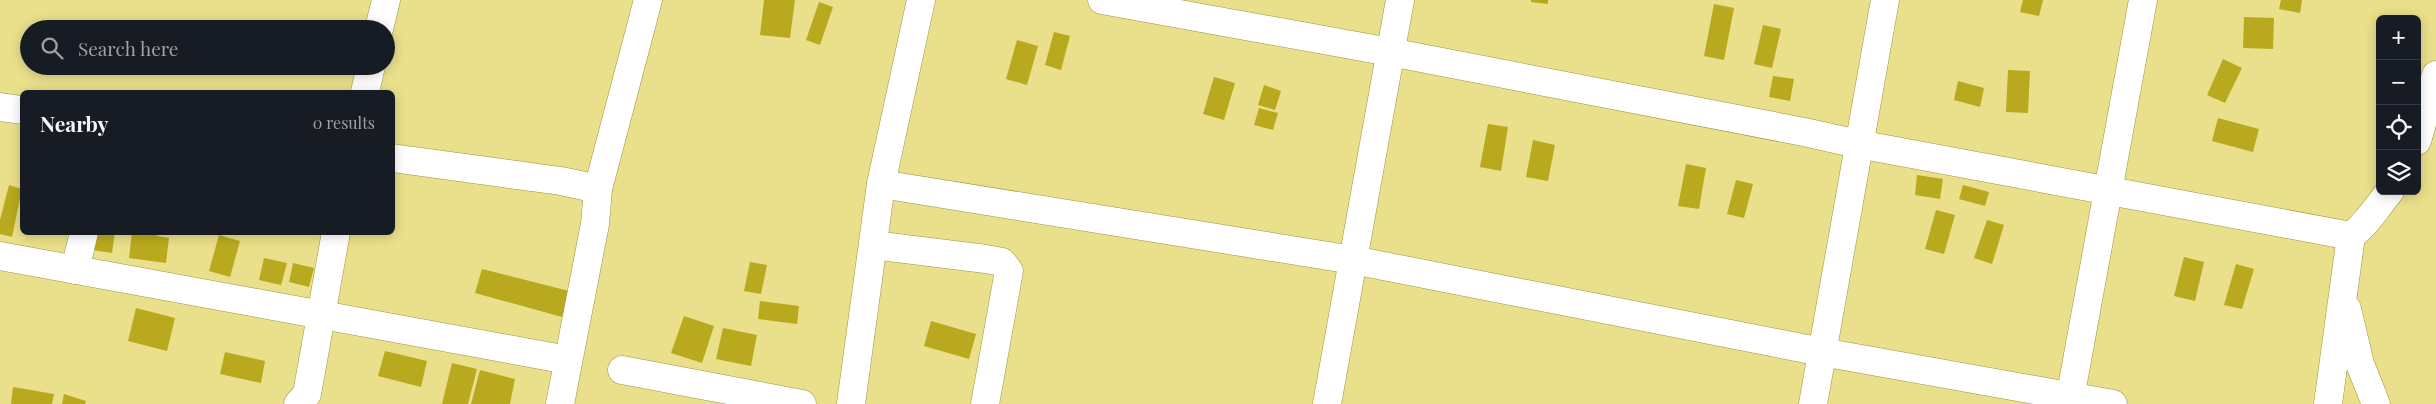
<!DOCTYPE html>
<meta charset="utf-8">
<style>
:root{--surface:#171b24;--page:#20242c;--text:#f1f3f6;--muted:#9ea1a6;--line:#363941}
body{margin:0;font-family:"Playfair Display",serif;background:var(--page);color:var(--text)}
.controls{position:absolute;right:15px;top:15px;display:grid;overflow:hidden;border-radius:8px;box-shadow:0 2px 12px #0003}
.controls button{width:45px;height:45px;display:grid;place-items:center;padding:0;border:0;border-bottom:1px solid var(--line);background:var(--surface);color:var(--text);font:25px sans-serif}
.list{margin:0;padding:0;list-style:none}
h2{display:flex;justify-content:space-between;align-items:center;height:65px;margin:0;padding:0 20px;font-size:21px}
h2 small{font-size:16px;font-weight:400;color:var(--muted)}
.icon{flex:none;width:28px;height:28px;fill:none;stroke:currentColor;stroke-width:2;stroke-linecap:round;stroke-linejoin:round}
.map{position:relative;flex:none;width:2436px;height:404px;overflow:hidden}
.search{position:absolute;background:var(--surface);box-shadow:0 2px 12px #0003;left:20px;top:20px;width:375px;height:55px;display:flex;align-items:center;gap:12px;box-sizing:border-box;padding:0 18px;border-radius:28px;color:var(--muted);font-size:19px}
.panel{position:absolute;background:var(--surface);box-shadow:0 2px 12px #0003;left:20px;top:90px;width:375px;height:145px;border-radius:8px}
.map>svg:first-child{display:block}
.building{fill:#b9a91e}
.lines{fill:none;stroke-linecap:round;stroke-linejoin:round}
.minor-casing{stroke:#9f933f;stroke-width:29}
.minor{stroke:#fff;stroke-width:28}
</style>
<div class="map">
<svg width="2436" height="404" viewBox="0 0 2436 404">
<rect width="100%" height="100%" fill="#eadf8b"/>
<g class="building">
<polygon points="764,0 795,0 790,38 760,35"/>
<polygon points="1531,0 1548,0 1548,4 1531,2"/>
<polygon points="2023,0 2043,0 2039,16 2020,12"/>
<polygon points="2281,0 2302,0 2300,13 2279,9"/>
<polygon points="819,2 833,7 820,45 806,40"/>
<polygon points="1714,4 1734,8 1724,60 1704,56"/>
<polygon points="2244,17 2274,18 2273,49 2243,48"/>
<polygon points="1763,25 1781,29 1772,68 1754,64"/>
<polygon points="1054,32 1070,36 1061,70 1045,65"/>
<polygon points="1017,40 1038,46 1027,85 1006,79"/>
<polygon points="2223,59 2242,68 2225,103 2207,95"/>
<polygon points="2008,70 2030,71 2028,113 2006,112"/>
<polygon points="1773,76 1794,79 1790,101 1769,97"/>
<polygon points="1214,77 1235,83 1224,120 1203,114"/>
<polygon points="1958,81 1984,88 1980,107 1954,100"/>
<polygon points="1264,85 1281,91 1275,110 1258,105"/>
<polygon points="1259,108 1278,113 1273,130 1254,125"/>
<polygon points="2218,118 2259,129 2253,152 2212,141"/>
<polygon points="1488,124 1508,127 1501,171 1480,167"/>
<polygon points="1533,140 1555,145 1548,181 1526,177"/>
<polygon points="1686,164 1706,168 1699,209 1678,206"/>
<polygon points="1917,175 1943,179 1940,199 1915,195"/>
<polygon points="1736,180 1753,184 1744,218 1727,214"/>
<polygon points="9,185 22,189 12,237 0,234 0,220"/>
<polygon points="1963,185 1989,192 1985,206 1959,199"/>
<polygon points="1936,210 1955,215 1944,254 1925,249"/>
<polygon points="1987,220 2004,225 1992,264 1974,258"/>
<polygon points="94,232 115,232 112,253 92,250"/>
<polygon points="132,232 157,232 157,236 169,238 166,263 129,258"/>
<polygon points="219,235 240,241 230,277 209,271"/>
<polygon points="2184,257 2204,262 2195,301 2174,296"/>
<polygon points="264,258 287,263 281,285 259,280"/>
<polygon points="750,262 767,265 761,294 744,291"/>
<polygon points="293,263 314,268 309,287 289,282"/>
<polygon points="2236,264 2254,269 2242,309 2224,305"/>
<polygon points="482,269 569,291 562,317 475,293"/>
<polygon points="760,301 799,306 797,324 758,319"/>
<polygon points="136,308 175,318 167,351 128,341"/>
<polygon points="684,316 714,326 702,363 671,353"/>
<polygon points="931,321 976,334 969,359 924,346"/>
<polygon points="723,328 757,335 751,366 716,359"/>
<polygon points="385,351 427,361 421,387 378,376"/>
<polygon points="225,352 265,361 261,383 220,374"/>
<polygon points="452,363 477,369 468,404 442,404"/>
<polygon points="480,370 515,379 510,404 471,404"/>
<polygon points="13,387 54,394 52,404 11,404"/>
<polygon points="64,394 86,401 85,404 62,404"/>
</g>
<g class="lines">
<defs>
<g id="minor">
<polyline points="1102,0 1390,52 1804,132 1858,144 2351,236"/>
<polyline points="379,29 386,0"/>
<polyline points="365,92 371,66"/>
<polyline points="0,107 22,110"/>
<polyline points="2417,141 2436,75"/>
<polyline points="392,158 561,181 598,189 595,224 560,404"/>
<polyline points="881,184 1353,260 1822,352 2113,404"/>
<polyline points="598,189 648,0"/>
<polyline points="873,245 986,259 1002,262 1009,271 985,404"/>
<polyline points="0,256 568,360"/>
<polyline points="75,270 84,232"/>
<polyline points="2347,309 2360,364 2376,404"/>
<polyline points="622,370 802,404"/>
<polyline points="298,404 307,394 336,232"/>
<polyline points="851,404 881,184 921,0"/>
<polyline points="1327,404 1400,0"/>
<polyline points="1813,404 1885,0"/>
<polyline points="2069,404 2143,0"/>
<path d="M 2328,404 L 2351,236 C 2367,224 2377,207 2390,191"/>
</g>
</defs>
<use href="#minor" class="minor-casing"/>
<use href="#minor" class="minor"/>
</g>
</svg>
<div class="controls">
<button>+</button>
<button>−</button>
<button><svg class="icon" aria-label="locate" viewBox="0 0 24 24"><circle cx="12" cy="12" r="6"/><path d="M12 2v4M12 18v4M2 12h4M18 12h4"/></svg></button>
<button><svg class="icon" aria-label="layers" viewBox="0 0 24 24"><path d="M12 4l9 5-9 5-9-5zM3 14l9 5 9-5"/></svg></button>
</div>
<div class="search"><svg class="icon" aria-label="search" viewBox="0 0 24 24"><circle cx="10" cy="10" r="6"/><path d="M15 15l6 6"/></svg>Search here</div>
<section class="panel">
<h2>Nearby<small>0 results</small></h2>
<ul class="list">
</ul>
</section>
</div>
